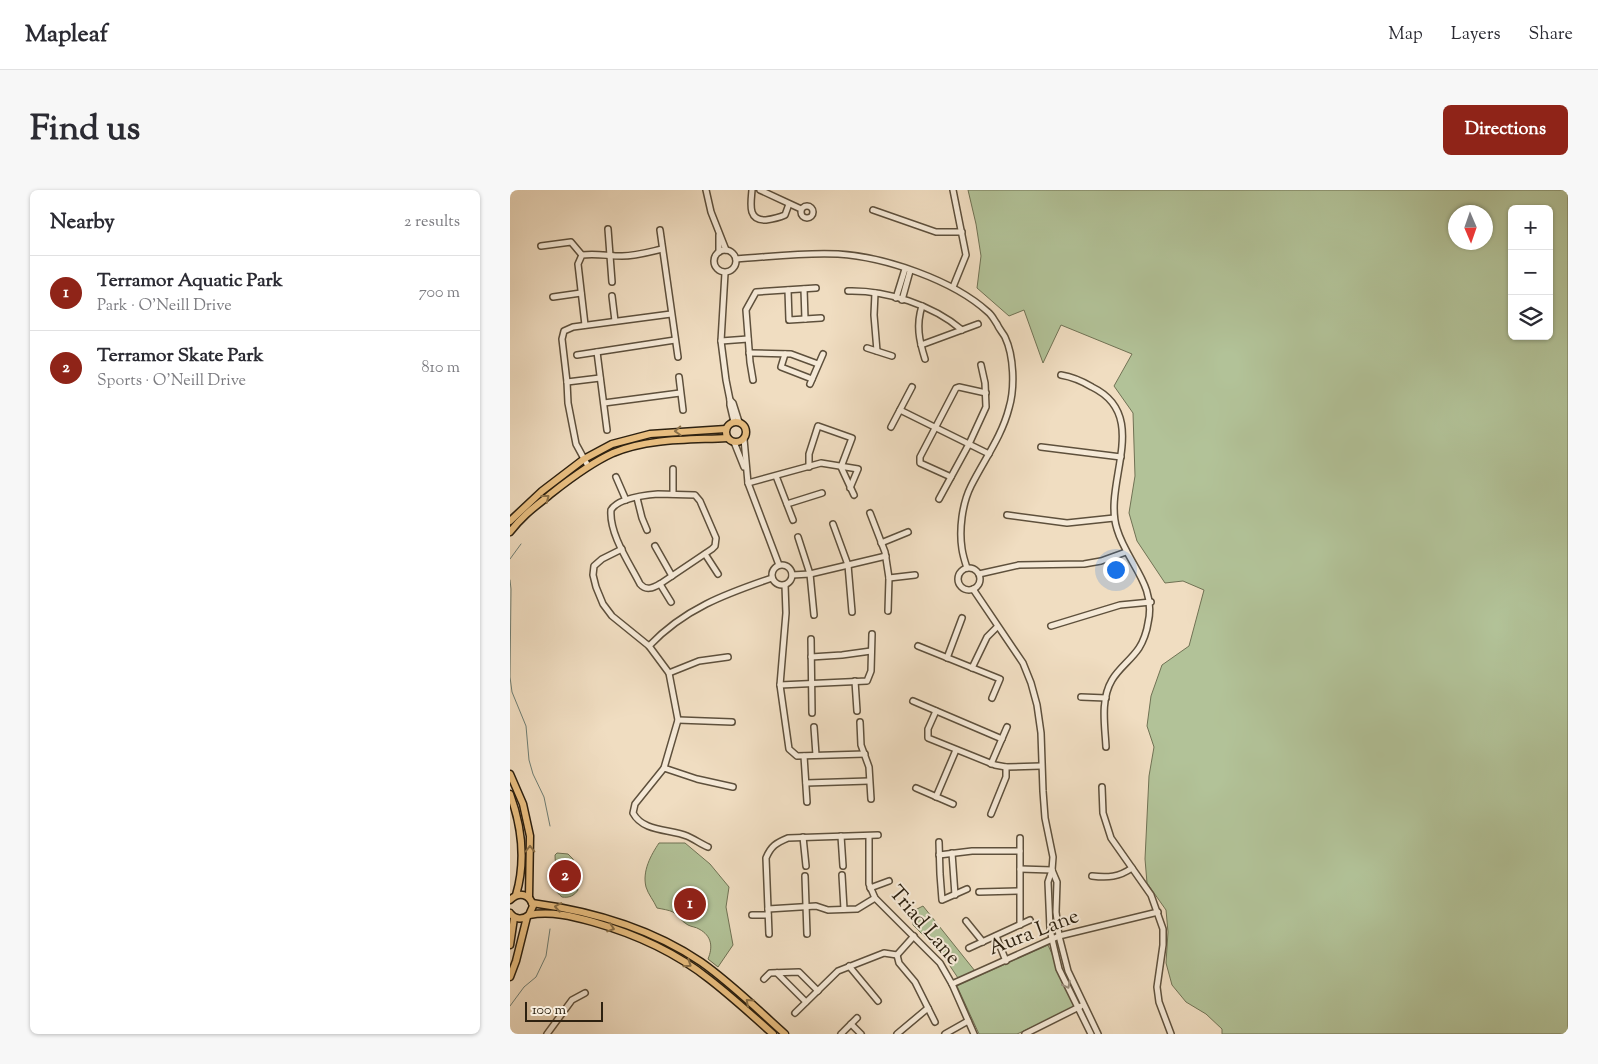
<!DOCTYPE html>
<meta charset="utf-8">
<style>
:root{--surface:#fff;--page:#f7f7f7;--text:#2b2b33;--muted:#7c7c81;--line:#e1e1e2;--accent:#8f2418}
body{margin:0;font-family:"Sorts Mill Goudy",serif;background:var(--page);color:var(--text)}
.controls{position:absolute;right:15px;top:15px;display:grid;overflow:hidden;border-radius:8px;box-shadow:0 1px 4px #0004}
.controls button{width:45px;height:45px;display:grid;place-items:center;padding:0;border:0;border-bottom:1px solid var(--line);background:var(--surface);color:var(--text);font:25px sans-serif}
.compass{position:absolute;left:938px;top:15px;width:45px;height:45px;border-radius:50%;background:var(--surface);box-shadow:0 1px 4px #0004;rotate:178deg}
.scale{position:absolute;left:15px;bottom:12px;width:78px;box-sizing:border-box;padding-left:5px;border:2px solid #2d2110;border-top:0;font-size:14px;line-height:18px;white-space:nowrap;color:#2d2110;-webkit-text-stroke:4px #f5e9d7;paint-order:stroke}
.you{position:absolute;left:605px;top:379px;width:18px;height:18px;margin:-12px;border:4px solid #fff;border-radius:50%;background:#1a73e8;box-shadow:0 0 0 8px #1a73e833}
.badge{display:grid;place-items:center;width:32px;height:32px;border-radius:50%;background:var(--accent);color:#fff;font-size:16px;font-weight:700}
.pin{position:absolute;translate:-50% -50%;border:2px solid #fff;box-shadow:0 1px 5px #0006}
.list{margin:0;padding:0;list-style:none}
h2{display:flex;justify-content:space-between;align-items:center;height:65px;margin:0;padding:0 20px;font-size:21px}
h2 small{font-size:16px;font-weight:400;color:var(--muted)}
.list li{display:grid;grid-template-columns:32px 1fr auto;gap:15px;align-items:center;box-sizing:border-box;height:75px;padding:0 20px;border-top:1px solid var(--line)}
.list b{display:block;font-size:19px;white-space:nowrap}
.list p{margin:0;font-size:16px;white-space:nowrap;color:var(--muted)}
.list em{font-size:16px;font-style:normal;color:var(--muted)}
.icon{flex:none;width:28px;height:28px;fill:none;stroke:currentColor;stroke-width:2;stroke-linecap:round;stroke-linejoin:round}
.map{position:relative;flex:none;width:1058px;height:844px;overflow:hidden;border-radius:8px}
header{display:flex;align-items:center;gap:30px;box-sizing:border-box;height:70px;padding:0 25px;background:var(--surface);border-bottom:1px solid var(--line)}
header strong{font-size:24px}
nav{display:flex;gap:28px;margin-inline-start:auto;font-size:18px}
.intro{display:flex;align-items:center;justify-content:space-between;box-sizing:border-box;height:120px;padding:0 30px}
h1{margin:0;font-size:35px}
.button{padding:12px 22px;border-radius:8px;background:var(--accent);color:#fff;font-size:18px;font-weight:700}
main{display:flex;gap:30px;padding:0 30px}
aside{flex:1;background:var(--surface);border-radius:8px;box-shadow:0 1px 4px #0004}
.map>svg:first-child{display:block}
.green{fill:#b2c298;stroke:#707254;fill-rule:evenodd}
.lines{fill:none;stroke-linecap:round;stroke-linejoin:round}
.stream{stroke:#6e7d73;stroke-width:1}
.minor-casing{stroke:#5e503c;stroke-width:8}
.major-casing{stroke:#2d2110;stroke-width:9}
.minor{stroke:#f5e9d7;stroke-width:5}
.major{stroke:#e8be80;stroke-width:6}
.oneway{stroke:#8a7048}
.oneway2{stroke:#9b8f7d}
.labels{text-anchor:middle;dominant-baseline:central;stroke-width:4;stroke-linejoin:round;paint-order:stroke}
.street-label{font-size:21px;fill:#2d2110;stroke:#f5e9d7}
</style>
<header>
<strong>Mapleaf</strong>
<nav><a>Map</a><a>Layers</a><a>Share</a></nav>
</header>
<div class="intro"><h1>Find us</h1><a class="button">Directions</a></div>
<main>
<aside>
<h2>Nearby<small>2 results</small></h2>
<ul class="list">
<li><span class="badge">1</span><div><b>Terramor Aquatic Park</b><p>Park · O'Neill Drive</p></div><em>700 m</em></li>
<li><span class="badge">2</span><div><b>Terramor Skate Park</b><p>Sports · O'Neill Drive</p></div><em>810 m</em></li>
</ul>
</aside>
<div class="map">
<svg width="1058" height="844" viewBox="0 0 1058 844">
<rect width="100%" height="100%" fill="#f0ddc1"/>
<filter id="stains"><feTurbulence type="fractalNoise" baseFrequency=".004" numOctaves="4"/><feColorMatrix values="0 0 0 0 .2 0 0 0 0 .09 0 0 0 0 .02 0 0 0 .5 -.17"/></filter>
<radialGradient id="worn" r=".72"><stop offset=".6" stop-color="#630" stop-opacity="0"/><stop offset="1" stop-color="#630" stop-opacity=".3"/></radialGradient>
<g class="green">
<path d="M 458,0 L 1058,0 L 1058,844 L 712,844 L 712,839 L 696,824 L 676,812 L 662,795 L 656,773 L 658,742 L 656,720 L 637,693 L 635,669 L 639,586 L 644,557 L 637,536 L 641,506 L 652,475 L 679,456 L 694,400 L 673,391 L 655,393 L 627,351 L 619,323 L 625,286 L 623,223 L 604,196 L 622,164 L 551,135 L 533,173 L 514,120 L 499,126 L 467,98 L 471,66 L 466,34 ZM 1002,19 L 1039,19 L 1039,146 L 1002,146 ZM 976,22 L 976,52 L 946,52 L 946,22 Z"/>
<path d="M 149,653 L 175,653 L 200,674 L 219,697 L 216,717 L 223,755 L 208,777 L 198,769 C 203,757 202,746 189,739 C 186,737 182,737 178,735 C 172,732 168,725 163,722 C 159,720 152,719 147,718 C 144,711 138,704 136,697 C 132,681 141,665 149,653 Z"/>
<path d="M 47,663 L 58,664 L 63,669 L 68,700 C 64,706 59,708 52,707 C 40,697 46,694 46,682 C 46,676 45,670 45,665 Z"/>
<polygon points="413,716 465,781 448,788 432,764 403,735 403,721"/>
<polygon points="538,755 566,817 507,844 469,844 447,796"/>
</g>
<g class="lines">
<g class="stream">
<polyline points="0,369 11,354"/>
<polyline points="0,390 1,399 0,487 2,502 16,536 19,570 23,584 34,607 40,636"/>
<polyline points="0,816 14,797 26,787 36,766 40,739"/>
</g>
<defs>
<g id="minor">
<polyline points="196,0 201,22 216,60"/>
<path d="M 242,0 C 241,13 237,31 256,30 C 263,29 268,28 275,25 L 279,14"/>
<polyline points="250,0 291,19"/>
<circle cx="297" cy="22" r="6"/>
<polyline points="363,20 426,42 452,42"/>
<polyline points="98,39 102,92"/>
<polyline points="150,40 168,167"/>
<polyline points="209,45 209,62"/>
<polyline points="31,56 61,52 72,65"/>
<circle cx="215" cy="71" r="11"/>
<path d="M 226,69 C 259,67 294,62 328,64 C 375,67 443,90 478,122 C 482,125 484,130 487,134 C 489,139 493,143 495,147 C 504,166 505,198 499,218 C 492,246 474,270 461,296 C 452,314 449,340 452,359 C 453,366 455,372 457,378"/>
<polyline points="215,83 211,151 216,190 220,210 220,215 224,232"/>
<polyline points="443,97 456,65 443,0"/>
<polyline points="294,99 295,129"/>
<polyline points="278,100 279,130 311,128"/>
<path d="M 338,101 C 376,100 423,115 452,140"/>
<polyline points="365,103 364,125 367,161"/>
<polyline points="102,106 105,131"/>
<polyline points="43,107 71,103"/>
<polyline points="386,108 395,79"/>
<polyline points="392,110 400,81"/>
<path d="M 412,116 C 406,135 409,150 415,169"/>
<path d="M 75,135 L 68,74 L 72,65 C 86,63 98,66 112,66 C 126,66 139,62 152,59"/>
<polyline points="211,151 238,149"/>
<polyline points="411,155 468,134"/>
<polyline points="357,158 382,166"/>
<polyline points="87,162 97,240"/>
<polyline points="239,163 281,164 308,174"/>
<polyline points="275,164 271,177 302,189"/>
<polyline points="67,165 165,150"/>
<path d="M 551,185 C 563,187 572,191 582,197 C 642,226 592,293 607,339 C 617,373 647,395 638,433 C 637,441 633,452 629,458 C 621,470 609,478 602,490 C 590,510 595,536 596,557"/>
<polyline points="169,187 173,220"/>
<polyline points="243,190 240,172 236,120 246,102 306,98"/>
<polyline points="57,192 90,188"/>
<polyline points="300,194 313,164"/>
<polyline points="220,210 223,213 229,232"/>
<polyline points="94,213 170,203"/>
<polyline points="390,220 479,264"/>
<polyline points="381,237 402,197"/>
<polyline points="234,249 238,293 269,375"/>
<polyline points="224,252 234,277"/>
<polyline points="531,257 611,267"/>
<polyline points="78,276 66,254 58,213 57,192 52,149 54,141 63,137 161,124"/>
<polyline points="299,277 299,264 308,236 342,248 331,277 344,305"/>
<polyline points="163,279 163,304"/>
<polyline points="266,286 283,330"/>
<polyline points="106,287 116,310"/>
<polyline points="441,287 410,273 410,267 446,198 449,197 476,203"/>
<polyline points="238,293 311,273 348,279 340,298"/>
<path d="M 148,304 L 185,305 L 190,311 L 206,348 L 205,356 L 202,359 L 150,394 C 143,398 136,401 130,394 C 120,374 99,344 101,320 C 108,308 136,305 148,304 Z"/>
<polyline points="127,308 132,328 137,340"/>
<polyline points="429,309 459,254 476,217 475,193 471,175"/>
<polyline points="277,314 312,303"/>
<polyline points="360,323 375,362 379,388 378,421"/>
<polyline points="497,325 557,333 604,328"/>
<polyline points="323,334 338,375 342,422"/>
<polyline points="288,347 300,384 304,425"/>
<polyline points="371,353 398,342"/>
<polyline points="145,356 162,386"/>
<path d="M 112,359 L 92,369 L 84,376 L 83,385 L 86,397 L 93,414 L 102,426 L 139,456 L 159,483 L 168,530 L 154,578 L 125,614 L 123,623 C 133,642 160,639 177,646 C 184,649 191,654 198,657"/>
<polyline points="195,364 208,384"/>
<circle cx="272" cy="385" r="10"/>
<circle cx="459" cy="389" r="11"/>
<polyline points="469,384 509,375 574,374 591,371 616,362"/>
<polyline points="282,385 300,384 376,366"/>
<polyline points="379,388 405,385"/>
<polyline points="150,394 161,412"/>
<polyline points="275,395 276,423 270,495 279,559 287,566 355,564"/>
<polyline points="463,399 513,473 521,493 527,515 531,543 533,601 535,628 543,667 542,680 538,692 540,738 542,749 549,779 581,844"/>
<polyline points="541,436 610,415 641,412"/>
<polyline points="301,449 302,523"/>
<path d="M 139,456 C 174,419 215,404 262,388"/>
<polyline points="408,456 490,489 482,508"/>
<polyline points="301,467 332,465 361,461"/>
<polyline points="437,468 452,428"/>
<polyline points="462,478 477,447 487,437"/>
<polyline points="159,483 189,471 218,467"/>
<polyline points="345,491 347,521"/>
<polyline points="270,495 357,491 361,481 362,444"/>
<polyline points="571,507 596,508"/>
<polyline points="403,511 492,549"/>
<polyline points="426,521 418,539 418,548 485,575 496,577 531,576"/>
<polyline points="168,530 222,532"/>
<polyline points="350,532 351,555 359,577 361,609"/>
<polyline points="304,537 306,565"/>
<polyline points="294,566 297,612"/>
<polyline points="481,574 497,537"/>
<polyline points="154,578 187,589 223,597"/>
<polyline points="296,593 359,591"/>
<polyline points="592,597 593,623 601,648 641,705 653,739 653,755 647,797 649,812 661,844"/>
<polyline points="406,598 443,614"/>
<polyline points="426,607 446,560"/>
<polyline points="481,624 496,587 496,577"/>
<polyline points="331,646 333,676"/>
<polyline points="359,646 359,694 365,708 430,773 442,794 464,844"/>
<polyline points="293,647 296,676"/>
<polyline points="510,648 510,735"/>
<polyline points="429,652 430,684 432,710 457,699"/>
<polyline points="442,663 445,705"/>
<polyline points="429,665 462,661 510,661"/>
<polyline points="510,679 542,680"/>
<polyline points="542,680 547,692 546,722 549,746 558,781 588,844"/>
<polyline points="332,685 334,719"/>
<polyline points="295,686 297,744"/>
<path d="M 582,686 C 598,688 609,687 622,678"/>
<polyline points="360,698 379,691"/>
<polyline points="469,702 509,701"/>
<polyline points="258,719 306,716 318,720 347,719 365,708"/>
<polyline points="242,725 258,725"/>
<polyline points="456,731 473,752"/>
<path d="M 259,744 L 256,668 C 261,656 266,653 278,648 L 368,645"/>
<polyline points="486,746 496,771"/>
<polyline points="459,758 520,730"/>
<polyline points="387,765 389,773 405,792 425,832"/>
<polyline points="387,765 404,746"/>
<polyline points="339,776 368,811"/>
<polyline points="267,783 296,812"/>
<polyline points="254,789 260,783 289,782 308,801"/>
<polyline points="442,794 549,746 648,722"/>
<polyline points="285,823 328,781 374,763 387,765"/>
<polyline points="341,834 351,844"/>
<polyline points="37,844 62,810 75,803"/>
<polyline points="331,844 347,828"/>
<polyline points="387,844 418,818"/>
<polyline points="435,844 458,831"/>
<polyline points="515,844 571,816"/>
</g>
<g id="major">
<circle cx="226" cy="242" r="10"/>
<polyline points="0,331 32,301 74,269 102,254 140,244 216,239"/>
<path d="M 0,342 C 14,324 25,317 42,303 C 61,288 81,273 103,263 C 139,248 180,250 217,248"/>
<polyline points="0,584 13,614 20,646 19,707"/>
<path d="M 0,604 C 12,637 16,671 6,705"/>
<path d="M 0,710 C 9,701 20,704 23,716 L 19,725 C 13,730 5,730 0,723"/>
<path d="M 22,713 C 81,721 141,738 191,772 C 221,793 248,820 275,844"/>
<path d="M 19,725 C 41,721 62,726 83,732 C 125,744 165,762 199,789 C 221,806 242,825 263,844"/>
<polyline points="0,755 4,728"/>
<polyline points="0,787 6,771 17,727"/>
</g>
</defs>
<use href="#minor" class="minor-casing"/>
<use href="#major" class="major-casing"/>
<use href="#minor" class="minor"/>
<use href="#major" class="major"/>
</g>
<defs><path id="oneway-chevron" d="M-2-3.5L2.5 0L-2 3.5" fill="none" stroke-width="1.6" stroke-linecap="round" stroke-linejoin="round" transform="scale(1.25)"/></defs>
<g class="oneway">
<use href="#oneway-chevron" transform="translate(168 241) rotate(177)"/>
<use href="#oneway-chevron" transform="translate(36 308) rotate(-37)"/>
<use href="#oneway-chevron" transform="translate(20 659) rotate(-90)"/>
<use href="#oneway-chevron" transform="translate(48 717) rotate(-170)"/>
<use href="#oneway-chevron" transform="translate(101 738) rotate(18)"/>
<use href="#oneway-chevron" transform="translate(178 774) rotate(33)"/>
<use href="#oneway-chevron" transform="translate(239 812) rotate(-138)"/>
</g>
<use class="oneway2" href="#oneway-chevron" transform="translate(557 795) rotate(63)"/>
<g class="labels">
<g class="street-label">
<text transform="translate(414 736) rotate(49)">Triad Lane</text>
<text transform="translate(524 743) rotate(-21)">Aura Lane</text>
</g>
</g>
<rect width="100%" height="100%" filter="url(#stains)"/>
<rect width="100%" height="100%" fill="url(#worn)"/>
</svg>
<div class="controls">
<button>+</button>
<button>−</button>
<button><svg class="icon" aria-label="layers" viewBox="0 0 24 24"><path d="M12 4l9 5-9 5-9-5zM3 14l9 5 9-5"/></svg></button>
</div>
<svg class="compass" viewBox="-18 -18 36 36"><path d="M0-13l5 13h-10z" fill="#e53935"/><path d="M0 13l5-13h-10z" fill="#7c7c81"/></svg>
<div class="scale">100 m</div>
<div class="you"></div>
<div class="pin badge" style="left:180px;top:714px">1</div>
<div class="pin badge" style="left:55px;top:686px">2</div>
</div>
</main>
